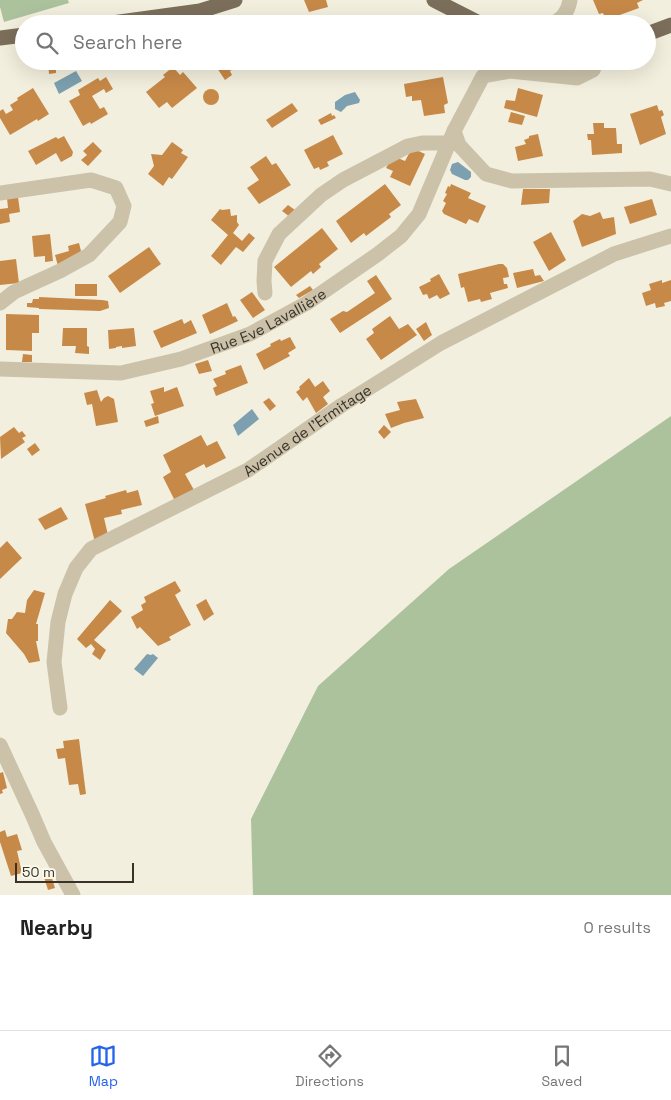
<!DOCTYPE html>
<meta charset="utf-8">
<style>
:root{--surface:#fff;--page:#f2f2f2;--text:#222;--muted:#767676;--line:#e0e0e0;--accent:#2563eb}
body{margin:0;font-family:"Space Grotesk",sans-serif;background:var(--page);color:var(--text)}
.scale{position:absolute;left:15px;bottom:12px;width:119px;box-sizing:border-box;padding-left:5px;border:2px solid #393229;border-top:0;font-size:14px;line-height:18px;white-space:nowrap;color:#393229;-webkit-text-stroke:4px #faf7eb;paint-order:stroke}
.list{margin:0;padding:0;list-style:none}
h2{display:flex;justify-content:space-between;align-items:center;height:65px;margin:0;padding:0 20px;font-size:21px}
h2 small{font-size:16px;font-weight:400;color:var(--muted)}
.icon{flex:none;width:28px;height:28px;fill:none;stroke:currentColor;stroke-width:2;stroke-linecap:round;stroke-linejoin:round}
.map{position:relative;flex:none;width:671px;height:895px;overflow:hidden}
.search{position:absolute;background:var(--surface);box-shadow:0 5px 20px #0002;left:15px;right:15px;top:15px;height:55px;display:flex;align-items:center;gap:12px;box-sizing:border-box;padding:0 18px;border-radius:28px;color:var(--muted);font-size:19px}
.sheet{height:135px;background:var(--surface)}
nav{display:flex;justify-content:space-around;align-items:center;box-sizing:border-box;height:70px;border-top:1px solid var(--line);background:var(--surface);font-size:14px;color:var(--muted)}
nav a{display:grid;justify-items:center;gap:2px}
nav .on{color:var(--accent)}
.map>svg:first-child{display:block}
.green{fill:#acc29d}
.water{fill:#7ca0b0}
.building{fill:#c78948}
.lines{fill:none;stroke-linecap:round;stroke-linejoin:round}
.minor{stroke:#cbc2a9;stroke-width:15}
.major{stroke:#7b6e5a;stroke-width:15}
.labels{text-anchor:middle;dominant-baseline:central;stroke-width:4;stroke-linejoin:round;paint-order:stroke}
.street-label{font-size:15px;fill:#393229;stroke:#faf7eb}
</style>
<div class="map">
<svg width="671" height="895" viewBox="0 0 671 895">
<rect width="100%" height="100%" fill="#f3efde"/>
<g class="green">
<polygon points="0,0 68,0 69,3 4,22 0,7"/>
<polygon points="671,416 671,895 253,895 251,819 318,686 449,569"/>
</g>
<g class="water">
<polygon points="76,71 82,81 59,94 54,83"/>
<polygon points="355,92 360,100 359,103 347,106 341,112 335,109 335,102 345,95"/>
<polygon points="458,162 471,172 471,177 468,180 465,180 452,174 450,170 452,164"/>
<polygon points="252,409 259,419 238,436 233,425"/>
<polygon points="147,654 151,655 153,654 158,658 143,676 134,669"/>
</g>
<g class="building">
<polygon points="304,0 326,0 328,7 309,12"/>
<polygon points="593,0 643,0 637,3 639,8 606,20 603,13 599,14"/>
<polygon points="48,61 65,61 66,67 56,68 56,73 49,74"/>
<polygon points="220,61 223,61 226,66 228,64 226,61 252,61 245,65 244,63 230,71 232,75 225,80 217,68 222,65"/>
<polygon points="173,67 180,75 183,72 197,88 172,108 167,102 159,108 146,92 165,77 163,75"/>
<polygon points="106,77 113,89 106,93 104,89 92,96 100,109 104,107 108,114 91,124 90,122 83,126 69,101 80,95 78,90 98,78 100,81"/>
<polygon points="443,77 448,103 444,105 445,113 424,116 421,100 412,101 412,96 406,97 404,84"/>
<polygon points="33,88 49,114 38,121 37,119 10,135 0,118 0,111 3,109 6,114 13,110 10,105 18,100 17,98"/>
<polygon points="518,88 543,95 537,117 504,108 506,100 515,101"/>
<circle cx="211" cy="97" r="8"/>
<polygon points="292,103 298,111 272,128 266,120"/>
<polygon points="657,105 659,111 662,110 664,115 661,117 666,134 640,145 630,114"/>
<polygon points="511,112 525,116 522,125 508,122"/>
<polygon points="331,113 332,116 334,115 336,118 321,125 318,120"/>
<polygon points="593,123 604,123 604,128 616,128 617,144 622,144 622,153 592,155 591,140 588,140 587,134 594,134"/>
<polygon points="538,134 543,156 518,161 515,147 526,144 524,140 529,138 529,136"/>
<polygon points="333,135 343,154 327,162 329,166 320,170 319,167 314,169 304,150"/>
<polygon points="64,136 73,152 72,156 61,162 56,153 36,165 28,151 56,137 58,139"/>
<polygon points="93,142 102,151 88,166 81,160 87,155 83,151"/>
<polygon points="172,142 183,150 181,153 188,157 172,179 169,177 163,186 148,174 154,166 151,154 162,155"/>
<polygon points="412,148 425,154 410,186 390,177 393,171 386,168 393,156 405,161"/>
<polygon points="266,156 272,165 276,163 291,185 259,204 247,188 259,180 250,167"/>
<polygon points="385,184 401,205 389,214 391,217 366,236 364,233 351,243 336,221"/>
<polygon points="451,184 471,193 468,198 486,206 478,223 469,219 466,224 444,214 442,211 446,203 443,201 447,194 445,193 448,186 450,187"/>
<polygon points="523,189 550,189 549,203 521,205"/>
<polygon points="18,197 20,212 9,214 10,222 0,224 0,209 8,208 7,198"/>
<polygon points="652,199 657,215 630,224 624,207"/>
<polygon points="288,205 295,210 290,217 282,211"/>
<polygon points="220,209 222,210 230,209 231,216 237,215 237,222 239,225 233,233 242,241 249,233 255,238 243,252 236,247 221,265 211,256 228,235 211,220"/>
<polygon points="600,212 603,219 614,217 616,234 582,247 573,221 582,214 590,216"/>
<polygon points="322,228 338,249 319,264 321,267 313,274 311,271 291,287 274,267"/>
<polygon points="551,232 566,260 549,271 533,242"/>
<polygon points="50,234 53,261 45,262 45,256 34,257 32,236"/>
<polygon points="79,243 82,255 58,266 55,255 69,251 68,246"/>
<polygon points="149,247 161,264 120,293 108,276"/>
<polygon points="16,259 19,283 0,285 0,261"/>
<polygon points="499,264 503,264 507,268 509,277 503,278 504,284 507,284 508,288 490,293 492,299 481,302 480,299 468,302 464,287 461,288 458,274"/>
<polygon points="533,269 535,276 540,275 544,281 517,288 513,273"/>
<polygon points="439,274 450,294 440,299 437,295 429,299 427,294 423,295 419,287 431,281 430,279"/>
<polygon points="376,275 392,299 340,333 330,319 343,311 347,312 375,293 367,281"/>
<polygon points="662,280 662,283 671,280 671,301 664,303 665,306 656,308 655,303 646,306 642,293 651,290 649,284"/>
<rect x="75" y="284" width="22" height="12"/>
<polygon points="310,286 313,290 299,298 296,295"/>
<polygon points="252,292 265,310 253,318 240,300"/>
<polygon points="39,297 102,300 108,301 109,308 100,311 39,309 39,308 27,307 27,303 32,303 33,299 39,299"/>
<polygon points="227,303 233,317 235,316 238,321 210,334 202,315"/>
<polygon points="6,314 39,315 39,333 32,333 32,351 6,350"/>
<polygon points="390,316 399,329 408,324 417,335 381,360 366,339 374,333 372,329"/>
<polygon points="182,319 184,324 191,320 197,333 161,348 153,331"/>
<polygon points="426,322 432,335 424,341 416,329"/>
<polygon points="63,328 87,328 87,346 89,347 89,354 75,353 76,346 62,346"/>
<polygon points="134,328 136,346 122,348 122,346 116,347 116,348 109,349 108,330"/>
<polygon points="290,337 296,348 288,353 290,356 264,370 256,354 271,346 270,344 280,339 281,341"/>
<polygon points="23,354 32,355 32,362 22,362"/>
<polygon points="208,360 212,371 199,374 195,364"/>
<polygon points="241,365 248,383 216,396 213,388 217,386 213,379 226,374 225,371"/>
<polygon points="309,378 315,387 323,381 330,391 323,397 328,404 316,413 307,397 303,401 296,392 300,389 299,387"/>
<polygon points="164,387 164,392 177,387 184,406 155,416 151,404 154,403 150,391"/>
<polygon points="97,390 101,402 104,398 108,396 114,399 118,422 96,426 92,404 87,405 84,393"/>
<polygon points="269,398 276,406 270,411 263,402"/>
<polygon points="416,399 424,418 404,423 391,428 385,414 400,410 397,402"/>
<polygon points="158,416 159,423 146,427 144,421"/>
<polygon points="384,425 391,432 384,439 378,432"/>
<polygon points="14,427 19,433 22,431 26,436 22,438 25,442 1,459 0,437"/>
<polygon points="201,435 207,446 217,441 226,458 206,468 204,464 185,474 194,490 175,501 163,477 171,472 163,455"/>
<polygon points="35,443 40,450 32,456 27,449"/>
<polygon points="126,490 127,493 138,490 142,505 121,510 122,514 104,518 108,535 95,542 85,504 106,498 105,496"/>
<polygon points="61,507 68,519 45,530 38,519"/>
<polygon points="7,541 22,558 0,579 0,548"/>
<polygon points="175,581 181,591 175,595 191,625 169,637 171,640 158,646 140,627 137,629 131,617 143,610 141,605 146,602 144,597"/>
<polygon points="34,590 45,593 36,624 38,624 38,641 36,641 40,661 29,663 24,654 6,633 8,619 12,619 17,612 25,613 27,600"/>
<polygon points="206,599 214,614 204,621 196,605"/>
<polygon points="110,600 122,611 94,640 106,650 100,660 92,654 95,649 91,644 86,648 77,639"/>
<polygon points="79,739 86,794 80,795 78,784 69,785 65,758 58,759 56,749 64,748 63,741"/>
<polygon points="3,772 7,788 2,790 3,793 0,794 0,773"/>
<polygon points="5,830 7,837 17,834 22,850 17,851 22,873 11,876 0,842 0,832"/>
<polygon points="51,875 55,888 48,890 44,877"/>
</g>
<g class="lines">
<g class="minor">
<path d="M 552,24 C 563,18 568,12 570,0"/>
<polyline points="597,61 593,70 577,78 510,71 483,76 454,131 459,145 486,174 512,181 650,179 671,184"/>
<polyline points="0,193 91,180 116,188 124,206 120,222 89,255 60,271 14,292 0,303"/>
<polyline points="265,293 264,281 265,261 279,234 321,195 343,180 408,146 422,143 449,143"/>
<path id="s1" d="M 0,369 L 121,373 L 181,359 L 250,334 L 307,303 L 378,254 L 401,236 L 419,214 L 454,131"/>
<path id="s2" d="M 60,708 L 54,662 L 58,622 L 65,594 L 76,568 L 91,549 L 248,470 L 342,405 L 441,343 L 614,254 L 671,236"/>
<polyline points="0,745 32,814 44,842 73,895"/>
</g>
<g class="major">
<polyline points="434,0 481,24"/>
<polyline points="105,24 200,11 235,0"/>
<polyline points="647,34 671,25"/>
<polyline points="0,38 24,35"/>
</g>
</g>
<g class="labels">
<g class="street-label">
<text stroke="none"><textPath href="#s1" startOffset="278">Rue Eve Lavallière</textPath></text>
<text stroke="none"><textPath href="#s2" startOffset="415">Avenue de l'Ermitage</textPath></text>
</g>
</g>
</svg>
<div class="scale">50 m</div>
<div class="search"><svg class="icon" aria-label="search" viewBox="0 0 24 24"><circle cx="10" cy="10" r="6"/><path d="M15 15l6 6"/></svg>Search here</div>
</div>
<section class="sheet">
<h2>Nearby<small>0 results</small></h2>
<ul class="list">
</ul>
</section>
<nav>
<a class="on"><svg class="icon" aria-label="map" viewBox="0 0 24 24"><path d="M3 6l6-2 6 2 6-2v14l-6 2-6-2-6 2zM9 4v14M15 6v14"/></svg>Map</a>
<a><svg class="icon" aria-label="directions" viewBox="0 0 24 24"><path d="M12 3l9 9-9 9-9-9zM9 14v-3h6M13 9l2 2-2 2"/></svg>Directions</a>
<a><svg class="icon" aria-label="saved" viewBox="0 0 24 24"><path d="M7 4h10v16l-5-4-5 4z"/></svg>Saved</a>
</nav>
